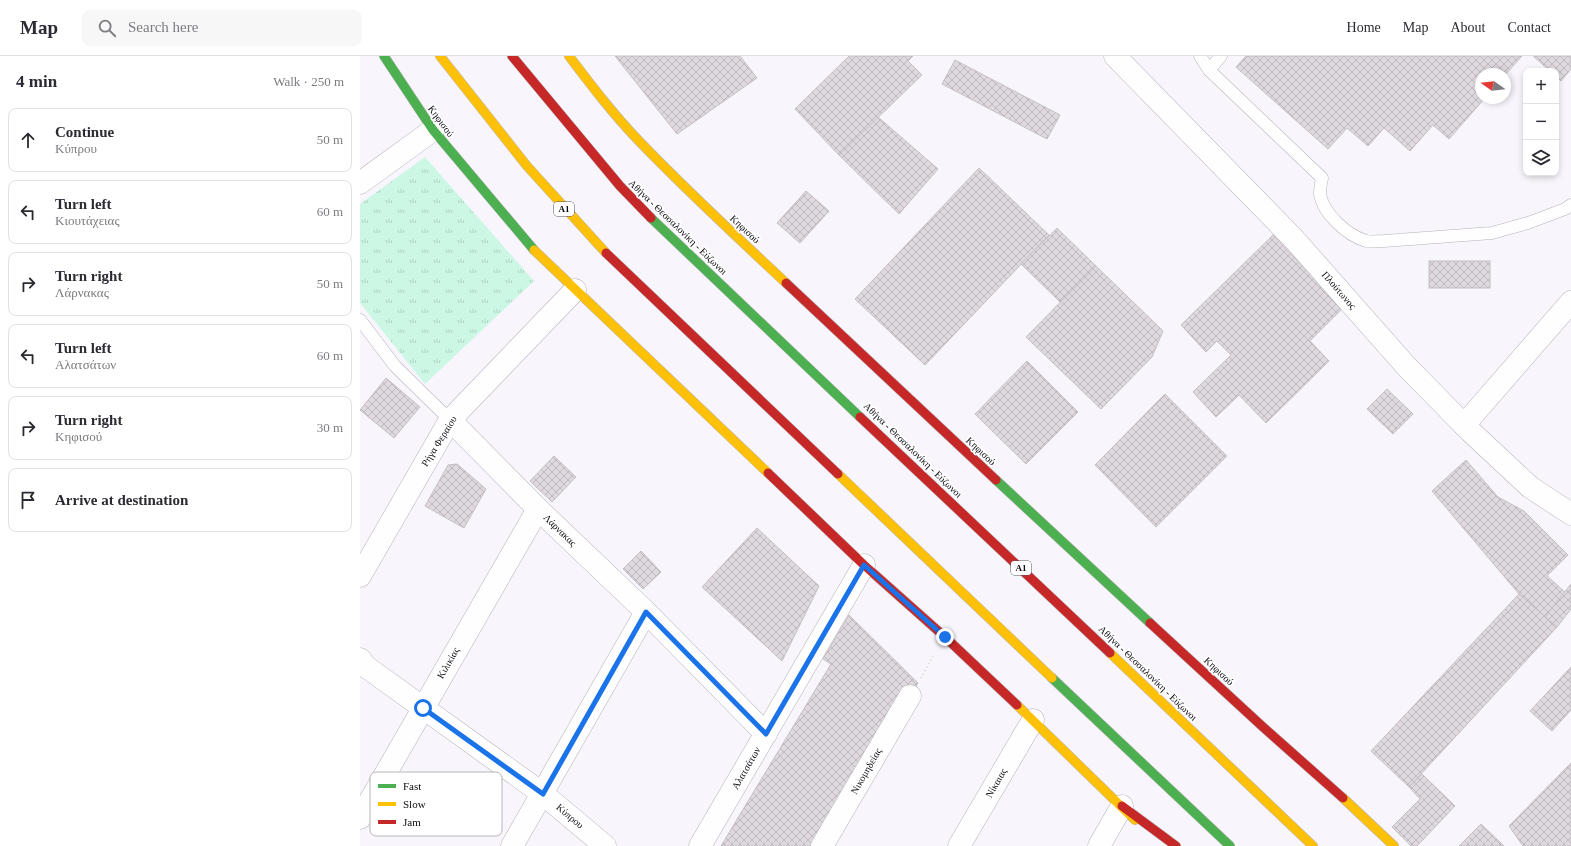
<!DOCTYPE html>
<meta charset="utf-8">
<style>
:root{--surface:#fff;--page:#f7f7f7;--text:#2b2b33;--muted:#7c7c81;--line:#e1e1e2}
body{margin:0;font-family:"Times New Roman",serif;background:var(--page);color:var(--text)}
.controls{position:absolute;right:12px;top:12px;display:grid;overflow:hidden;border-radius:8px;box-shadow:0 2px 6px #0003}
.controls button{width:36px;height:36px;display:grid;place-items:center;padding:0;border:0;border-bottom:1px solid var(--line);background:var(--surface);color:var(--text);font:20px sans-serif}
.compass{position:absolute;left:1115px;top:12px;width:36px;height:36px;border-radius:50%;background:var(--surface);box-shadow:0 2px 6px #0003;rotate:284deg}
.stop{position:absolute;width:12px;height:12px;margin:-9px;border:3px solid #1a73e8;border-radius:50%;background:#fff}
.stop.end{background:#1a73e8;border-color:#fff;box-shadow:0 1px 4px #0008}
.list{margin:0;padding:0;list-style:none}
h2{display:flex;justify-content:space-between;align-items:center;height:52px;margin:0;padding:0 16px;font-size:17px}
h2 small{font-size:13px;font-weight:400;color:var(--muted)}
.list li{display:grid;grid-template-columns:26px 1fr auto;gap:12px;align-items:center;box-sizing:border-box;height:64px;margin:0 8px 8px;padding:0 8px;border:1px solid var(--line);border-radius:8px}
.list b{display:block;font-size:15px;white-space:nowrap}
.list p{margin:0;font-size:13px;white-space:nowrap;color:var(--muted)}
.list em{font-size:13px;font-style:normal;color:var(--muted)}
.icon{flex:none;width:22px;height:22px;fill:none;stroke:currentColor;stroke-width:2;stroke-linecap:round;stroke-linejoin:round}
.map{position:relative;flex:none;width:1211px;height:790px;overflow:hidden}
header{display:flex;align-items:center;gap:24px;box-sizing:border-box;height:56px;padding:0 20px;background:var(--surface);border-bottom:1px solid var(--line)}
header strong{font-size:19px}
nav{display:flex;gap:22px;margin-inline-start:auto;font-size:14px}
.search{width:280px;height:36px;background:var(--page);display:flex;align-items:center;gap:10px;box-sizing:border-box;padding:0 14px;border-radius:8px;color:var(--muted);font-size:15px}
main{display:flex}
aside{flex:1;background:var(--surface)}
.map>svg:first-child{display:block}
.park{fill:url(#park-tufts)}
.building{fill:url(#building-cross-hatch);stroke:#c4bfc4}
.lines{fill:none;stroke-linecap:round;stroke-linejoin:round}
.lane-casing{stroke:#b4b2b8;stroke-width:13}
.street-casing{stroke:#b4b2b8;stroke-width:23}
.fast-casing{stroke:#b4b2b8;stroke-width:10}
.slow-casing{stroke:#b4b2b8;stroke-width:10}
.jam-casing{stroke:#b4b2b8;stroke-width:10}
.path{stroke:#dbdbdd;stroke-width:2.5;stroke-dasharray:1 3;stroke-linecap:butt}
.lane{stroke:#fefeff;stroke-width:12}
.street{stroke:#fefeff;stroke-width:22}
.fast{stroke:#4caf50;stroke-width:9}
.slow{stroke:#ffc107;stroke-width:9}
.jam{stroke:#c62828;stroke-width:9}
.route{stroke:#1a73e8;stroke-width:5}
.labels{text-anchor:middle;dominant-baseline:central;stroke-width:3.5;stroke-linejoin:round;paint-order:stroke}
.shield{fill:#fff;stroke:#565459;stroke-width:1}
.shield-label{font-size:9px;font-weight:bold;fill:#0d0b12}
.street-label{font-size:10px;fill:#0d0b12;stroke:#fff}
.key{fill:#fff;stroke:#b6b6b8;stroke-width:1}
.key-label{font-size:11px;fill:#0d0b12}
</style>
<header>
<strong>Map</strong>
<div class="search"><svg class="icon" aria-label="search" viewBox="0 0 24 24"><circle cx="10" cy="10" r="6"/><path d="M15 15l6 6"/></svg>Search here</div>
<nav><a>Home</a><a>Map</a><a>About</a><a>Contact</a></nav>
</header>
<main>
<aside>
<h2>4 min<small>Walk · 250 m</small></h2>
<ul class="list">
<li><svg class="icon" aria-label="ahead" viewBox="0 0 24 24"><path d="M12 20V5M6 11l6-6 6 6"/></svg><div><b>Continue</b><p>Κύπρου</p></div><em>50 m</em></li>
<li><svg class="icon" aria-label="left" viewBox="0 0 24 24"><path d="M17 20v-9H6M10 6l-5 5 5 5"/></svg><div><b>Turn left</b><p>Κιουτάχειας</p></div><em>60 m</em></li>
<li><svg class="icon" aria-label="right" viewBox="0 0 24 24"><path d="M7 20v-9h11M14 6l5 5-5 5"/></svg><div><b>Turn right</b><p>Λάρνακας</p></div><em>50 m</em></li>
<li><svg class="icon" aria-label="left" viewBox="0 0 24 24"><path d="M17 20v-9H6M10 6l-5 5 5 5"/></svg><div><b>Turn left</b><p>Αλατσάτων</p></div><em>60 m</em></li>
<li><svg class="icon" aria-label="right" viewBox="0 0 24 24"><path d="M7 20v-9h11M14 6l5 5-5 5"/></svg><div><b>Turn right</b><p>Κηφισού</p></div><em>30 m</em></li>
<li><svg class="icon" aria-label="arrive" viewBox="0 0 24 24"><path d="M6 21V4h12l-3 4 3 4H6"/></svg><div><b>Arrive at destination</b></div></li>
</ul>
</aside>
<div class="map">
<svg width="1211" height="790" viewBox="0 0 1211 790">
<defs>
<pattern id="park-tufts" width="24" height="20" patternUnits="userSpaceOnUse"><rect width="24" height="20" fill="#ccf7e5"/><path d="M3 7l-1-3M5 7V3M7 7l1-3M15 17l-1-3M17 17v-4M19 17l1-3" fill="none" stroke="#aed2c3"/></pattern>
<pattern id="building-cross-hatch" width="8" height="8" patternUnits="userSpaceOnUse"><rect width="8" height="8" fill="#dfd9df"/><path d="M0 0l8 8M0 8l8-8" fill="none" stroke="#beb9be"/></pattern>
</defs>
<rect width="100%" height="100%" fill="#f8f6fc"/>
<polygon class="park" points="65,101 174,225 65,328 0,247 0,148"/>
<g class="building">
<polygon points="255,0 380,0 397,22 317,78"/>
<polygon points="489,0 553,0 548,5 562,19 479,99 435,53"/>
<polygon points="886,0 1162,0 1145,19 1121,18 1121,42 1125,42 1089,83 1073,69 1050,95 1024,72 1008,90 987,72 968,93 876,11"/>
<polygon points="1173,0 1211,0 1211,13 1201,25 1196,20 1196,15 1190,15"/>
<polygon points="595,4 700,59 687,83 582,28"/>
<polygon points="518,61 578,113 539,158 479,99"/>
<polygon points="619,112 689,179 565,309 495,243"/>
<polygon points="446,135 469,155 440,187 417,167"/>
<polygon points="697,172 736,210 700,246 661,208"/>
<polygon points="913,179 983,252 950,285 969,305 906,367 879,339 856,361 833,336 871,299 857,285 846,296 821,269"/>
<rect x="1069" y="205" width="61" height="27"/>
<polygon points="736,210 803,275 792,301 741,353 666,281"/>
<polygon points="667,305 718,356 666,408 615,358"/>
<polygon points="26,322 60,351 34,382 0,354"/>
<polygon points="1027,333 1053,358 1033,378 1007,353"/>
<polygon points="805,338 867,400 796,471 735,409"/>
<polygon points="194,400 216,421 192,446 170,425"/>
<polygon points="1106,404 1138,441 1164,455 1208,499 1187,520 1205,536 1185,561 1159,538 1072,435"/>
<polygon points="97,408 126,433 104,472 65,450 88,409"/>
<polygon points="397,472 459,530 422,605 342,531"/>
<polygon points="281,495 301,516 283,533 263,513"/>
<polygon points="1211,528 1211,553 1197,571 1185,561"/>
<polygon points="1159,538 1197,571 1049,731 1011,695"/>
<polygon points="489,559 558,627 453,790 361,790 471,608 463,603"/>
<polygon points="1211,611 1211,654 1192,675 1170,655"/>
<polygon points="1211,707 1211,790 1163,790 1149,770"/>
<polygon points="1062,718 1095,750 1057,790 1051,790 1032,771 1060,743 1049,731"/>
<polygon points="1121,768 1144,790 1099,790"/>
</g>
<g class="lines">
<defs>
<g id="lane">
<polyline points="840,0 849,14"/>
<path d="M 861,0 L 849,14 L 962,122 C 961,127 960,133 960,138 C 963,158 987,179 1006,185 C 1011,186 1018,185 1024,185 L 1132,177 L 1168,167 L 1205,153 L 1211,149"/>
<polyline points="0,264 35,310 90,364"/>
</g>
<g id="street">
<polyline points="755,0 933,182 1047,311 1110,375 1170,431 1211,458"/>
<polyline points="0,127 73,74"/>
<polyline points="90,364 178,453 286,556 406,678"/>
<polyline points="1104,369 1211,246"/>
<polyline points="0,520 90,364 215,234"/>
<polyline points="0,603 5,610 183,738 245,790"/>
<polyline points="0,762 178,453"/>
<polyline points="152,790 286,556"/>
<polyline points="340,790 504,509"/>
<polyline points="462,790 550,640"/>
<polyline points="599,790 673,664"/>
<polyline points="739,790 762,750"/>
</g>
<g id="fast">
<polyline points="24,0 73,74 174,194"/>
<polyline points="291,162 500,361"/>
<polyline points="636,424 790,567"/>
<polyline points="692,622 870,790"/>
</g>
<g id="slow">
<polyline points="80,0 167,110 246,197"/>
<path d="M 209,0 C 231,29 253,58 279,85 C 326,134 376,180 426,227"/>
<polyline points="174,194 408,417"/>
<polyline points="478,418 692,622"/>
<polyline points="750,597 953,790"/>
<polyline points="657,649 775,764"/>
<polyline points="983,742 1034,790"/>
</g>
<g id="jam">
<polyline points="152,0 260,130 291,162"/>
<polyline points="246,197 478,418"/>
<polyline points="426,227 636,424"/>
<polyline points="500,361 750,597"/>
<polyline points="408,417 504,509 585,581 657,649"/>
<polyline points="790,567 903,671 983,742"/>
<polyline points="762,750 816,790"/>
</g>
</defs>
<use href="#lane" class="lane-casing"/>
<use href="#street" class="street-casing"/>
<use href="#fast" class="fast-casing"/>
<use href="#slow" class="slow-casing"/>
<use href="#jam" class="jam-casing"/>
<polyline class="path" points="561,622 573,600"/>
<use href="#lane" class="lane"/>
<use href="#street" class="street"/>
<use href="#fast" class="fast"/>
<use href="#slow" class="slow"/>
<use href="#jam" class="jam"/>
</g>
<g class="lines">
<polyline class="route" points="63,652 183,738 286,556 406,678 504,509 585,581"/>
</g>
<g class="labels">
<g class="shield">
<rect x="194" y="146" width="20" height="14" rx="3"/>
<rect x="651" y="505" width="20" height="14" rx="3"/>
</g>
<g class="shield-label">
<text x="204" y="153">Α1</text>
<text x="661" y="512">Α1</text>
</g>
<g class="street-label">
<text transform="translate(81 65) rotate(54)">Κηφισού</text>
<text transform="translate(318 171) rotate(44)">Αθήνα - Θεσσαλονίκη - Εύζωνοι</text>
<text transform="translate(385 173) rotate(43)">Κηφισού</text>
<text transform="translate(979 234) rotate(49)">Πλούτωνος</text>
<text transform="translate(79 385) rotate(-58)">Ρήγα Φεραίου</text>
<text transform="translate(553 394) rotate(44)">Αθήνα - Θεσσαλονίκη - Εύζωνοι</text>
<text transform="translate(621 395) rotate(43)">Κηφισού</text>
<text transform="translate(200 474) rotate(44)">Λάρνακας</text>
<text transform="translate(88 607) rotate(-60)">Κιλικίας</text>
<text transform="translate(859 615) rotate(43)">Κηφισού</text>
<text transform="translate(788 617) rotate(44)">Αθήνα - Θεσσαλονίκη - Εύζωνοι</text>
<text transform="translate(386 712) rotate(-60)">Αλατσάτων</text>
<text transform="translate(506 715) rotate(-60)">Νικομηδείας</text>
<text transform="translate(636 727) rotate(-60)">Νίκαιας</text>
<text transform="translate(210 760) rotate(40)">Κύπρου</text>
</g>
</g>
<rect x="10" y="716" width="132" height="64" rx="6" class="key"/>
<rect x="18" y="728" width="18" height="4" fill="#4caf50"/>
<rect x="18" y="746" width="18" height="4" fill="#ffc107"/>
<rect x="18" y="764" width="18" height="4" fill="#c62828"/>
<g class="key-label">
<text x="43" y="734">Fast</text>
<text x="43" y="752">Slow</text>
<text x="43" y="770">Jam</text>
</g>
</svg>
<div class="controls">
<button>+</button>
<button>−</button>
<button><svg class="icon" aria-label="layers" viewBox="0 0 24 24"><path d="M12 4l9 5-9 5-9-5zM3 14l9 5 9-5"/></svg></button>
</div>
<svg class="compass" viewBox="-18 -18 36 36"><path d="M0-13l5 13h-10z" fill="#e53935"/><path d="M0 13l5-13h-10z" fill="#7c7c81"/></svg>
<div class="stop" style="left:63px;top:652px"></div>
<div class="stop end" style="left:585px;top:581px"></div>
</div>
</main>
